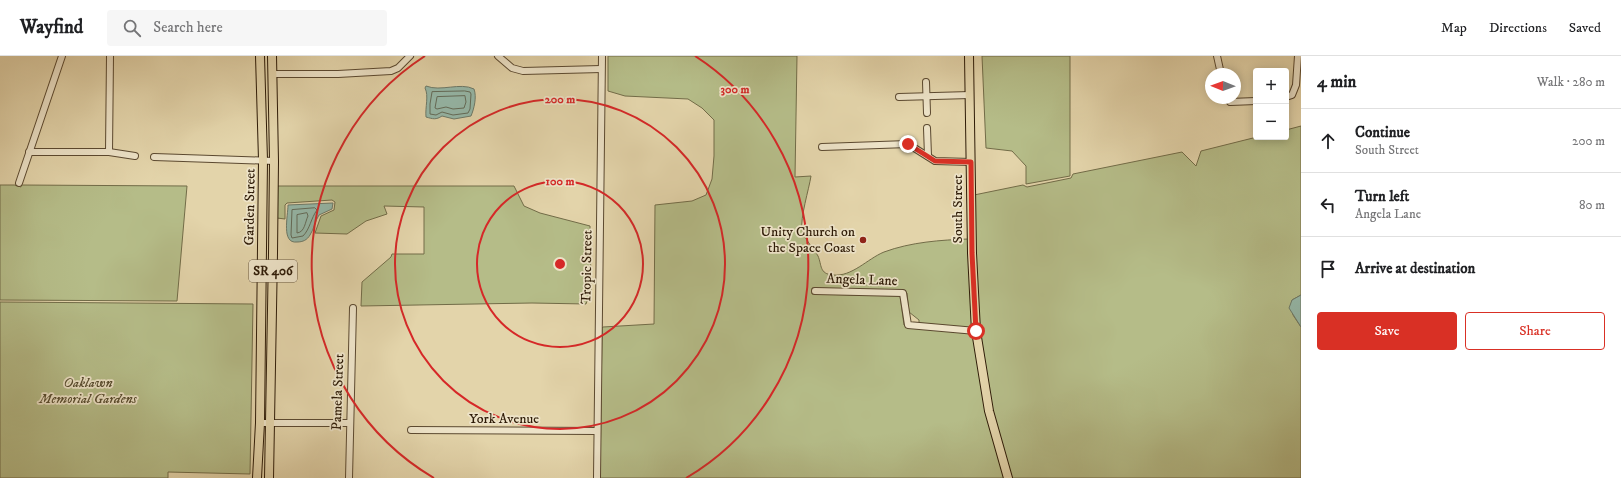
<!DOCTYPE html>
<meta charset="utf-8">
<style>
:root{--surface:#fff;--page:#f6f6f6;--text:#202124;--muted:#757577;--line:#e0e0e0;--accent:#d93025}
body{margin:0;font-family:"IM FELL DW Pica",serif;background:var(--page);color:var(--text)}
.controls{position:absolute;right:12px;top:12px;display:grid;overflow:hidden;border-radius:4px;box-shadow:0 2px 10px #0003}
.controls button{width:36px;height:36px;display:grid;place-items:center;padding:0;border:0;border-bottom:1px solid var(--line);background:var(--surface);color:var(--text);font:20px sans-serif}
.compass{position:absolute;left:1205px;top:12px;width:36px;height:36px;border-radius:50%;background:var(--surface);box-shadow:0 2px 10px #0003;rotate:271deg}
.stop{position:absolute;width:12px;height:12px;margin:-9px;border:3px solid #d93025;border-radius:50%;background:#fff}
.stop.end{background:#d93025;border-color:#fff;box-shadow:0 1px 4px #0008}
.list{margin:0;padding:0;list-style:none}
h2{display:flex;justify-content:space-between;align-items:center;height:52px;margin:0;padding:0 16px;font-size:17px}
h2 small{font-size:13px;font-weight:400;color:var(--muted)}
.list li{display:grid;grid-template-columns:26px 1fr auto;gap:12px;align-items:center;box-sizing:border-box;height:64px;padding:0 16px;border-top:1px solid var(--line)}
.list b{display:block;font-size:15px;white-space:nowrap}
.list p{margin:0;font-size:13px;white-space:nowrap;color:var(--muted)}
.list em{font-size:13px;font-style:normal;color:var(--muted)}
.actions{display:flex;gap:8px;padding:12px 16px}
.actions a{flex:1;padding:9px 0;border:1px solid var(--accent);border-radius:4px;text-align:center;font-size:14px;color:var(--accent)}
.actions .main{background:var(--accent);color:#fff}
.icon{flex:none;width:22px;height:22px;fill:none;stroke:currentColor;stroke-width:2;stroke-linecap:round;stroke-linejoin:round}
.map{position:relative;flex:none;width:1301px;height:422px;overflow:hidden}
header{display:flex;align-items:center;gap:24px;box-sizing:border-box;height:56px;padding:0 20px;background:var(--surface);border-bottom:1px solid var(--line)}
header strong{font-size:19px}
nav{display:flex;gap:22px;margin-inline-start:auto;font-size:14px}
.search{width:280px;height:36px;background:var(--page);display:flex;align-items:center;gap:10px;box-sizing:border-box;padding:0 14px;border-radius:4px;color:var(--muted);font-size:15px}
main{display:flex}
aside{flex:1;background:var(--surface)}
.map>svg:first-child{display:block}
.green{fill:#b5bc88;stroke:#726c48}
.water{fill:#95b8a9;stroke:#6c7968}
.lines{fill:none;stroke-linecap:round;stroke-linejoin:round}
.shore{stroke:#626a58;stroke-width:1}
.minor-casing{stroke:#5b4930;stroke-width:8}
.major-casing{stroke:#2e1b07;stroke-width:10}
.minor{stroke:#ede3c8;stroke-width:6}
.major{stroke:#e3d4aa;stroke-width:8}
.route{stroke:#d93025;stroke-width:5}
.ring{fill:none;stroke:#d62828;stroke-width:2}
.poi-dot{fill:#8f2418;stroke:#ede3c8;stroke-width:1.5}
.labels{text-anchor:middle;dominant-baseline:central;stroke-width:3.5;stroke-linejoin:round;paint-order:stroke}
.shield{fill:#ede3c8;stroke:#675741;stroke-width:1}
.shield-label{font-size:13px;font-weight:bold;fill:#2e1b07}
.street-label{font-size:14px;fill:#2e1b07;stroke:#ede3c8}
.poi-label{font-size:14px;fill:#2e1b07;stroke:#ede3c8;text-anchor:end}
.park-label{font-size:14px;font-style:italic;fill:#564b2e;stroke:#ede3c8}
.centre{fill:#d62828;stroke:#ede3c8;stroke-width:2}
.ring-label{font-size:12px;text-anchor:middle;font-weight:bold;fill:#d62828;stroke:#ede3c8;stroke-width:3.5;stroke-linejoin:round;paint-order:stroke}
</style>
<header>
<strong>Wayfind</strong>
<div class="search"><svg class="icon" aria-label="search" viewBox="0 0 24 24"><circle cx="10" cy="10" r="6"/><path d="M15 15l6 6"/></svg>Search here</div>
<nav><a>Map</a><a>Directions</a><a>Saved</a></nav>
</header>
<main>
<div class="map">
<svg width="1301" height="422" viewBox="0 0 1301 422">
<rect width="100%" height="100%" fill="#e3d4aa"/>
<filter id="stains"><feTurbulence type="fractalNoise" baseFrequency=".005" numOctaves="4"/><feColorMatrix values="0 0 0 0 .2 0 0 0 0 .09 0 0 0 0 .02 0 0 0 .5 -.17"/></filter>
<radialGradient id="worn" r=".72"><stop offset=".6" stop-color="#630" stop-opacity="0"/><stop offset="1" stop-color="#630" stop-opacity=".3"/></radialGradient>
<g class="green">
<path d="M 608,0 L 797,0 L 795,121 L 811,120 C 809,133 800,162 802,174 C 803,181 814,193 818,200 C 822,209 819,218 833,219 C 852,221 867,203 884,196 C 911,186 941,184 968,183 L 973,272 L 919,267 L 919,264 L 909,256 L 907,237 L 903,234 L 812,232 L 812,238 L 900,240 L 904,269 L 907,271 L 973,278 L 1004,422 L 600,422 L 602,272 L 603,271 L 654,268 L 655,149 L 692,145 L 706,139 L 712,123 L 714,100 L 714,64 L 702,52 L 688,43 L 625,40 L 608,35 Z"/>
<polygon points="982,0 1070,0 1070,120 1026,128 1026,110 1012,95 986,92"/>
<polygon points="1301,70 1301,239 1292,244 1293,259 1301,271 1301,422 1011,422 992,354 979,275 975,197 974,139 1023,129 1027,131 1071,122 1073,118 1182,96 1196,110 1201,95 1257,81 1286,81 1286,74"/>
<polygon points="0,129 15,129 21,131 21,129 187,130 177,245 0,244"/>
<polygon points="277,130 514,130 524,150 540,157 590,170 591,234 586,248 532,247 361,250 362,226 391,201 392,198 424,198 424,151 384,150 387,158 366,165 347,178 315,177 321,160 334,154 335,146 332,144 287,147 285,149 285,163 277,162"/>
<polygon points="0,246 253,248 250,418 168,416 168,422 0,422"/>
</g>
<g class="water">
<path d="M 426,30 C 441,36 460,26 474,33 C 477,41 474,53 471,60 L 454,63 L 442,60 C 436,64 433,63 426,61 C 425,51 429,40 425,32 Z"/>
<path d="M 333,147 L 332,153 L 319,159 C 315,165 314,173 310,179 C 307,184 303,186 297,186 C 281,188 288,160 288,149 Z"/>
<polygon points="1301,239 1301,271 1289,252 1292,244"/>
</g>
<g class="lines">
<g class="shore">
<polygon points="465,35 470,36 471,38 470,53 468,57 453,59 442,56 436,59 430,58 430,48 432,36"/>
<polygon points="465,40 466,46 464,52 453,53 446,51 437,53 435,52 437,41"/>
<path d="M 315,152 L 317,154 C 311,162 310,173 303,180 L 292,182 L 291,179 L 292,154 Z"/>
<path d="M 307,157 L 308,160 C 305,166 305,176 297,177 L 297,159 Z"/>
</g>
<defs>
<g id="minor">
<polyline points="498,0 512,12 523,15 601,13"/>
<polyline points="1217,0 1221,18"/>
<polyline points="272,18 338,18 391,15 398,12 410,0"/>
<polyline points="926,26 927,57"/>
<polyline points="899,41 970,39"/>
<polyline points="1286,41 1292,39 1296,29 1298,0"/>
<polyline points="1227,42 1230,46 1256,45"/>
<polyline points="927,72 928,100"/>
<polyline points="822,91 908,88 935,105 971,106"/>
<polyline points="29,96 109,96 135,100"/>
<polyline points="109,96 110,0"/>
<polyline points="154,101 274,105"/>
<polyline points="19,127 62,0"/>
<polyline points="815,235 903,237 908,269 976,275"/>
<polyline points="260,367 349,367"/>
<polyline points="411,374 597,375"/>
<polyline points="349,422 353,252"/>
<polyline points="597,422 602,0"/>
</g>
<g id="major">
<polyline points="969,0 972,197 976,275 989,355 1008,422"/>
<polyline points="257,422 260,367 263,104 260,0"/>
<polyline points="269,422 273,197 274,105 272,0"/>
</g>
</defs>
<use href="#minor" class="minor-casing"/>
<use href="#major" class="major-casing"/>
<use href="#minor" class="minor"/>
<use href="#major" class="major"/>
</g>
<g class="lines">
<polyline class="route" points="908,88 935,105 971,106 972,197 976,275"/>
</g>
<g class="ring">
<circle cx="560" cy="208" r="83"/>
<circle cx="560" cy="208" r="165"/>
<path d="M434 422A248 248 0 0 1 425 0M695 0A248 248 0 0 1 686 422"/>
</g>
<circle class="poi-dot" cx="863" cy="184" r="4"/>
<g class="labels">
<rect class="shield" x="249" y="204" width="48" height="22" rx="3"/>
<g class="shield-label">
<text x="273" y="215">SR 406</text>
</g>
<g class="street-label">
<text transform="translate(250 151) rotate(-89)">Garden Street</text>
<text transform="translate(958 153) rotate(-90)">South Street</text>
<text transform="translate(587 211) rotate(-89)">Tropic Street</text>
<text transform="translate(862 224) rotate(2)">Angela Lane</text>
<text transform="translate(338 336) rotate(-88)">Pamela Street</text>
<text x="504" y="363">York Avenue</text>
</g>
<g class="poi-label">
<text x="855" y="176">Unity Church on<tspan x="855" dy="16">the Space Coast</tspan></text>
</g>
<g class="park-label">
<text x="88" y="327">Oaklawn<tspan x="88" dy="16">Memorial Gardens</tspan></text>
</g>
</g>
<circle cx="560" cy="208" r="6" class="centre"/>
<g class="ring-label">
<text x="735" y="37">300 m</text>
<text x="560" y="47">200 m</text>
<text x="560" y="129">100 m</text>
</g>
<rect width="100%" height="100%" filter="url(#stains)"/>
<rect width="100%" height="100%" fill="url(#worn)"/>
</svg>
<div class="controls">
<button>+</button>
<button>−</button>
</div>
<svg class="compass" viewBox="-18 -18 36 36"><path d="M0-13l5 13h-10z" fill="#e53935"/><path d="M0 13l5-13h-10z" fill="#757577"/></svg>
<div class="stop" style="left:976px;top:275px"></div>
<div class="stop end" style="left:908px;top:88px"></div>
</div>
<aside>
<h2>4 min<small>Walk · 280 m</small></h2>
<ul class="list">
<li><svg class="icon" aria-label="ahead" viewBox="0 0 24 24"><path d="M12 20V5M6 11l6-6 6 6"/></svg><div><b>Continue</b><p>South Street</p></div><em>200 m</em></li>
<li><svg class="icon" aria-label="left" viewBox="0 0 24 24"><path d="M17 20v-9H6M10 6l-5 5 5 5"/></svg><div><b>Turn left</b><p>Angela Lane</p></div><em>80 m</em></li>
<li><svg class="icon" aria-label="arrive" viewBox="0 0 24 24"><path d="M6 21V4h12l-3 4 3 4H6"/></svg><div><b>Arrive at destination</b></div></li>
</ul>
<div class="actions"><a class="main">Save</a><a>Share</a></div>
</aside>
</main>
